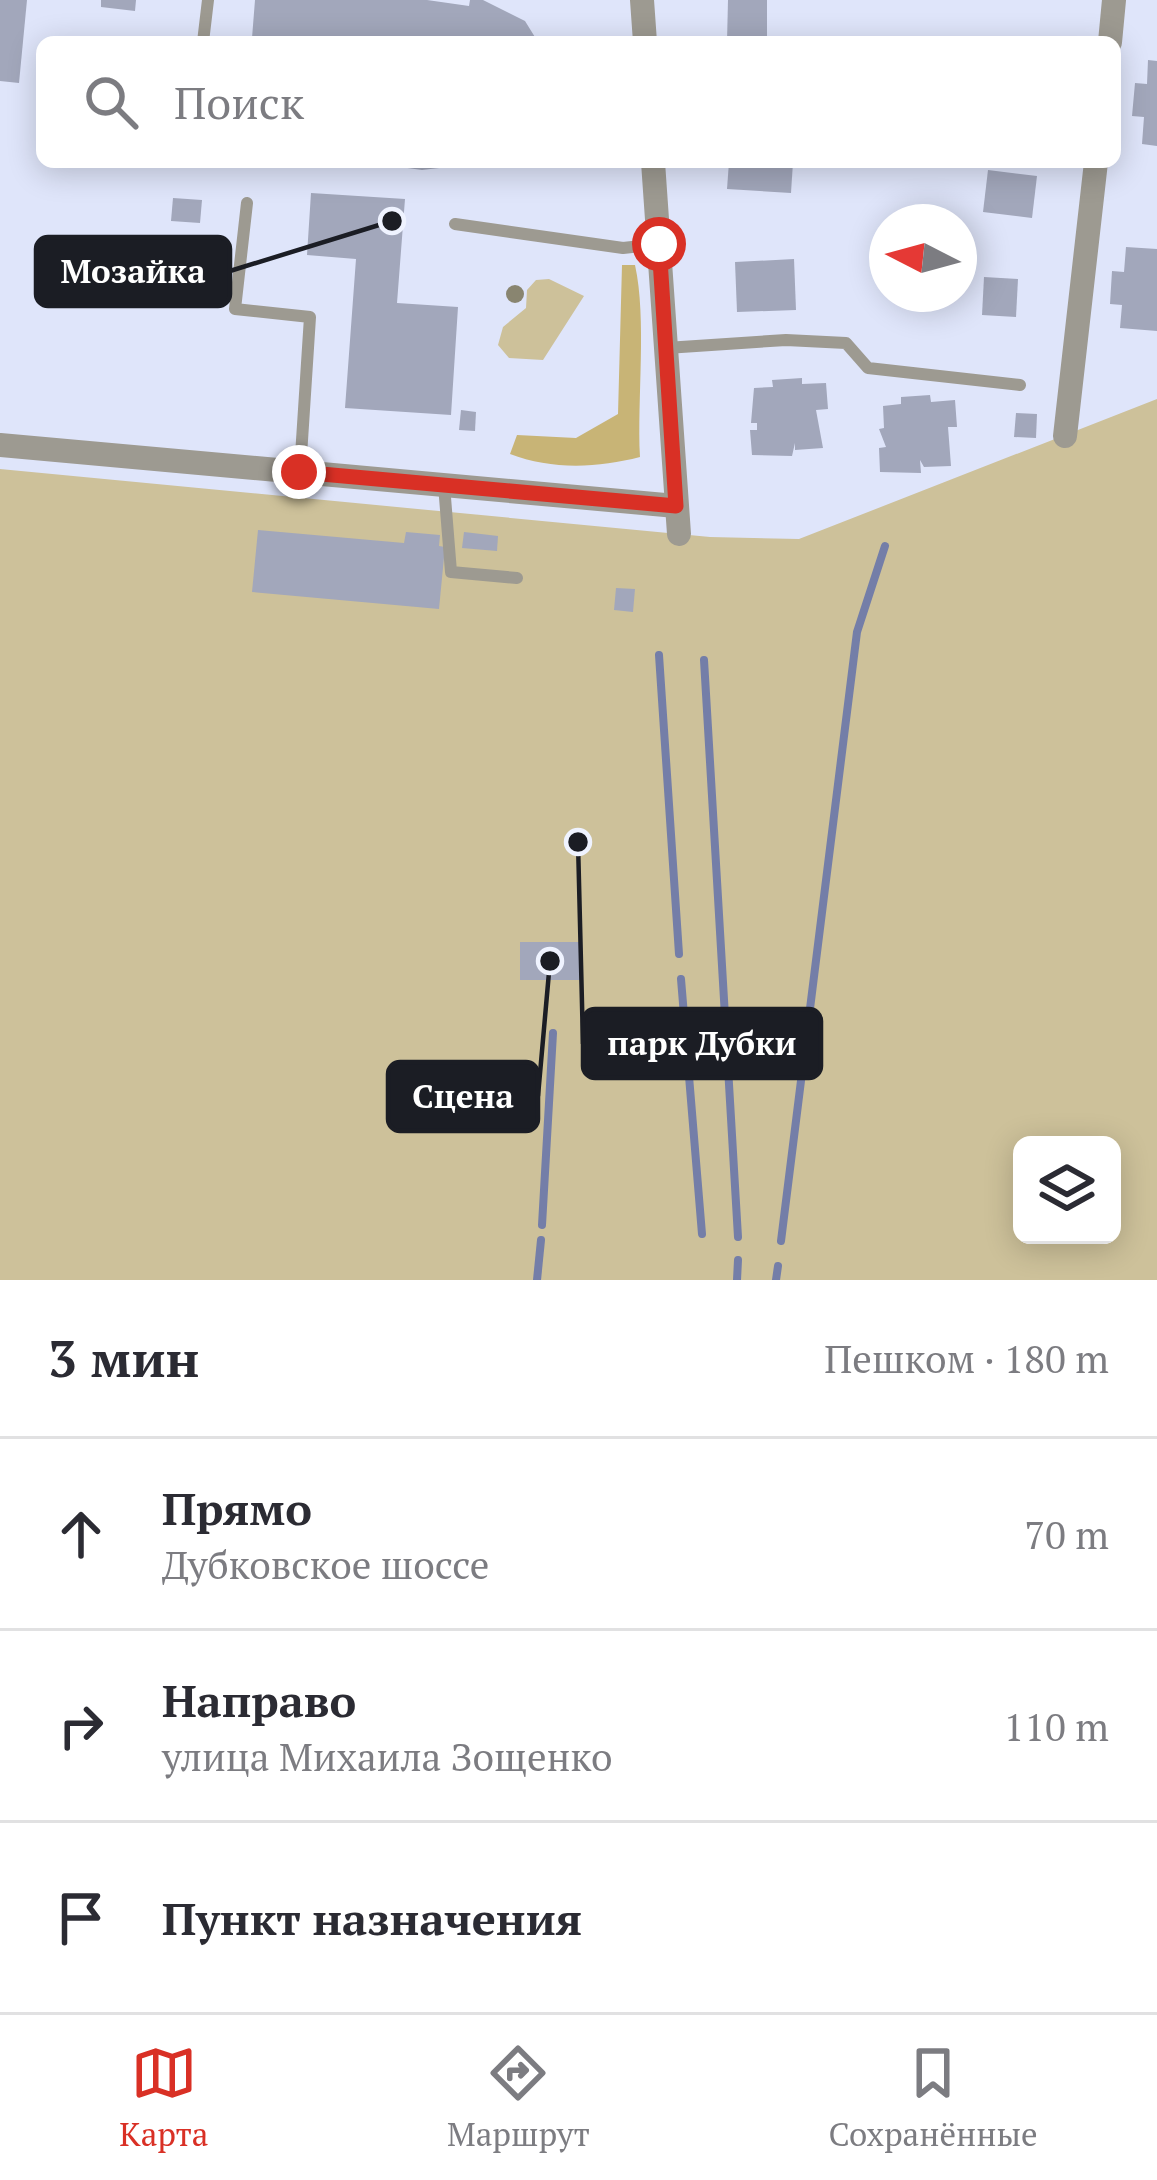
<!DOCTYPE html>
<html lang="ru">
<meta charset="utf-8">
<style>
:root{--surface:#fff;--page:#f7f7f7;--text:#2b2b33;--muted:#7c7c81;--line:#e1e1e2;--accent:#d93025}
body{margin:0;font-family:"PT Serif",serif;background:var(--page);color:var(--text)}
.controls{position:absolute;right:36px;bottom:36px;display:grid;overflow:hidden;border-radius:18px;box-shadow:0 6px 30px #0003}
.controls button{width:108px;height:108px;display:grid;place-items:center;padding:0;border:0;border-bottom:3px solid var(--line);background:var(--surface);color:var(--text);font:60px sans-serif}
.compass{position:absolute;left:869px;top:204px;width:108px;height:108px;border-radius:50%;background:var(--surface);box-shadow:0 6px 30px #0003;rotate:276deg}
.stop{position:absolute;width:36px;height:36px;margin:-27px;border:9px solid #d93025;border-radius:50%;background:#fff}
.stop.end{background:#d93025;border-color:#fff;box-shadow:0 3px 12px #0008}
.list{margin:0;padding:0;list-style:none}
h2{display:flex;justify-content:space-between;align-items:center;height:156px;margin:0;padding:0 48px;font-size:51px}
h2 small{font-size:39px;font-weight:400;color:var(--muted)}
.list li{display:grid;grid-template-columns:78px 1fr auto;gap:36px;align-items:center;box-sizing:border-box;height:192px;padding:0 48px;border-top:3px solid var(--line)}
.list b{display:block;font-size:45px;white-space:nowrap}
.list p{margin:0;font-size:39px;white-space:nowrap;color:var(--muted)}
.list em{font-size:39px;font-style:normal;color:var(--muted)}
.icon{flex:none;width:66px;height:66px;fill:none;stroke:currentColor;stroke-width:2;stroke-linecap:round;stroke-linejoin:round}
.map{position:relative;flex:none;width:1157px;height:1280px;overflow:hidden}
.search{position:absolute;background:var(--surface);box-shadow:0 6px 30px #0003;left:36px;right:36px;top:36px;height:132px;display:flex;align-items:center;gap:30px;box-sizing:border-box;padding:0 42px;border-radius:18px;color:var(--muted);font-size:45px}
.sheet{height:732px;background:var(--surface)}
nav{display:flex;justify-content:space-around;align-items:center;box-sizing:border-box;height:168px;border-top:3px solid var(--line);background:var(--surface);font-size:33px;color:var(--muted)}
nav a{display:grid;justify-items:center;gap:6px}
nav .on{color:var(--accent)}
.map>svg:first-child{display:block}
.green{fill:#cdc19a;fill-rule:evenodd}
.forest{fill:#c8b476}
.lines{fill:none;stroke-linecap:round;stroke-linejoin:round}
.stream{stroke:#747ea8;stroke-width:8}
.building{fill:#a2a7bb}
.lane{stroke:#9d9a91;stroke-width:12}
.street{stroke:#9d9a91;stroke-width:24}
.tree{fill:#898570}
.route{stroke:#d93025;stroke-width:15}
.leader{fill:none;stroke:#1b1d24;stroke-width:4.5}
.callout-dot{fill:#1b1d24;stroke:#eff3ff;stroke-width:4.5}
.callout{fill:#1b1d24;stroke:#1b1d24;stroke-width:4.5}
.callout-label{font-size:33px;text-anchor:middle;font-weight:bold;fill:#fff}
</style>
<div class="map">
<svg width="1157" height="1280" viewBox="0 0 1157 1280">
<rect width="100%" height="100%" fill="#dfe5fa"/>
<g class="green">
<polygon points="549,279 584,296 543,360 509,358 498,345 503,327 526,308 527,290 536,280"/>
<path d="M 1157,399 L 1157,1280 L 0,1280 L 0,469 L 710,537 L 799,539 ZM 1022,1145 L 1112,1145 L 1112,1235 L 1022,1235 Z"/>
</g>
<path class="forest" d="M 622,265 L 635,265 C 647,320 637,398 640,457 C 598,468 551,470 510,454 L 517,435 L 576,438 L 618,414 Z"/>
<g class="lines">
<g class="stream">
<polyline points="659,655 679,954"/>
<polyline points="704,660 738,1237"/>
<polyline points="681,979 702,1234"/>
<polyline points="542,1225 553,1033"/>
<polyline points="781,1241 857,632 885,546"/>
<polyline points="537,1280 541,1240"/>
<polyline points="737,1280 738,1260"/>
<polyline points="776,1280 778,1266"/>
</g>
</g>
<g class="building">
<polygon points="0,0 27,0 19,83 0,81"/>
<polygon points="101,0 136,0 135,11 101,7"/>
<polygon points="255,0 427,0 469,6 470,0 483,0 525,21 538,42 252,38"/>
<polygon points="728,0 767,0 767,42 727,42"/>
<polygon points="1148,60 1157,61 1157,146 1142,144 1144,117 1132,116 1135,83 1147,84"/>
<polygon points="364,162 465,162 465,165 422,170"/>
<polygon points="729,162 793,162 791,193 727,189"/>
<polygon points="988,170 1037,176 1032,218 983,212"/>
<polygon points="311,193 405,199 397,303 458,307 451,415 345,408 356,259 307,255"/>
<polygon points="173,198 202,200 200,223 171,221"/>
<polygon points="1126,247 1157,249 1157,331 1120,328 1122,305 1110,304 1112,271 1124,272"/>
<polygon points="794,259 796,310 737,312 735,262"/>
<polygon points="984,277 1018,279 1016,317 982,315"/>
<polygon points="802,378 802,384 826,383 828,409 816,410 823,448 795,450 795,443 792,456 752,455 750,430 757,430 757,423 751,423 754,388 773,387 772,380"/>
<polygon points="930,395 931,402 955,400 957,427 948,427 951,466 924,467 920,460 921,473 880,472 879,448 886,447 879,429 884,428 883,406 901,404 901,397"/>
<polygon points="461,410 476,412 475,431 459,430"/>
<polygon points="1016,413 1037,414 1036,438 1014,437"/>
<polygon points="258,530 404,543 406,532 440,535 439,546 445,547 439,609 252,592"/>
<polygon points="464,532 498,536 497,551 462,548"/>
<polygon points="616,588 635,589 633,612 614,610"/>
<rect x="520" y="942" width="60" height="38"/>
</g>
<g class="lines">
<g class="lane">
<polyline points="203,42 208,0"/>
<polyline points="247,203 235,309 310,317 300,471"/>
<polyline points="455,224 623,248 659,244"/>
<polyline points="666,348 786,340 846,343 868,368 1020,385"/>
<polyline points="444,485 451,572 517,578"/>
</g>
<g class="street">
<polyline points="642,0 645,42"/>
<polyline points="1110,42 1114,0"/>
<polyline points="653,162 679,534"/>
<polyline points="1065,436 1096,162"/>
<polyline points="0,445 676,506"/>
</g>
</g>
<circle class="tree" cx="515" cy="294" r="9"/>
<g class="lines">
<polyline class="route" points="299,472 676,506 659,244"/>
</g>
<path class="leader" d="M392 221L230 271M578 842L583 1044M550 961L538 1096"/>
<g class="callout-dot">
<circle cx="392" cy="221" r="12"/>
<circle cx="578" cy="842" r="12"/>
<circle cx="550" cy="961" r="12"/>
</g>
<g class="callout">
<rect x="36" y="237" width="194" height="69" rx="12"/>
<rect x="583" y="1009" width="238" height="69" rx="12"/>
<rect x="388" y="1062" width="150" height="69" rx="12"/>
</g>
<g class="callout-label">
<text x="133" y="283">Мозайка</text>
<text x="702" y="1055">парк Дубки</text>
<text x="463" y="1108">Сцена</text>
</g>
</svg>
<div class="controls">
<button><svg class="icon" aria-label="layers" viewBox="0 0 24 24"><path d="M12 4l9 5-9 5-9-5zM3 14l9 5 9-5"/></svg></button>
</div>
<svg class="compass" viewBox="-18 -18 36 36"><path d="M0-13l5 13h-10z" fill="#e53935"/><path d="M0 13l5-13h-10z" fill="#7c7c81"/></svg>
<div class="stop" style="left:659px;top:244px"></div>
<div class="stop end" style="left:299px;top:472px"></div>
<div class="search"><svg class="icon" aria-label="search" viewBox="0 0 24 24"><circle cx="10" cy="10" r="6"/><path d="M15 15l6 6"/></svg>Поиск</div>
</div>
<section class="sheet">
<h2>3 мин<small>Пешком · 180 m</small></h2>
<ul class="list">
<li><svg class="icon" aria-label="ahead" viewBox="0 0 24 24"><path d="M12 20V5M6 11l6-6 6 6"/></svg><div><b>Прямо</b><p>Дубковское шоссе</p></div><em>70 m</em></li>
<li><svg class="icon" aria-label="right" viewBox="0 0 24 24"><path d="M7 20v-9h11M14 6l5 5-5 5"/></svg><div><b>Направо</b><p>улица Михаила Зощенко</p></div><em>110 m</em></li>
<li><svg class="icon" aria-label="arrive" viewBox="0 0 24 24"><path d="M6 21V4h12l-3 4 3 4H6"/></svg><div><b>Пункт назначения</b></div></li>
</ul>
</section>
<nav>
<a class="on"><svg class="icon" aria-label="map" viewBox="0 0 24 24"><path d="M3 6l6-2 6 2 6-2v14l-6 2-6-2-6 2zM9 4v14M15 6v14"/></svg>Карта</a>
<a><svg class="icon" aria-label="directions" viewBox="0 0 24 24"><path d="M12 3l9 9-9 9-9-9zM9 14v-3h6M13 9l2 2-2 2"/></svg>Маршрут</a>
<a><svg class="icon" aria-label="saved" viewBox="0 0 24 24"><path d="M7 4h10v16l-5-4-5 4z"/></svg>Сохранённые</a>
</nav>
